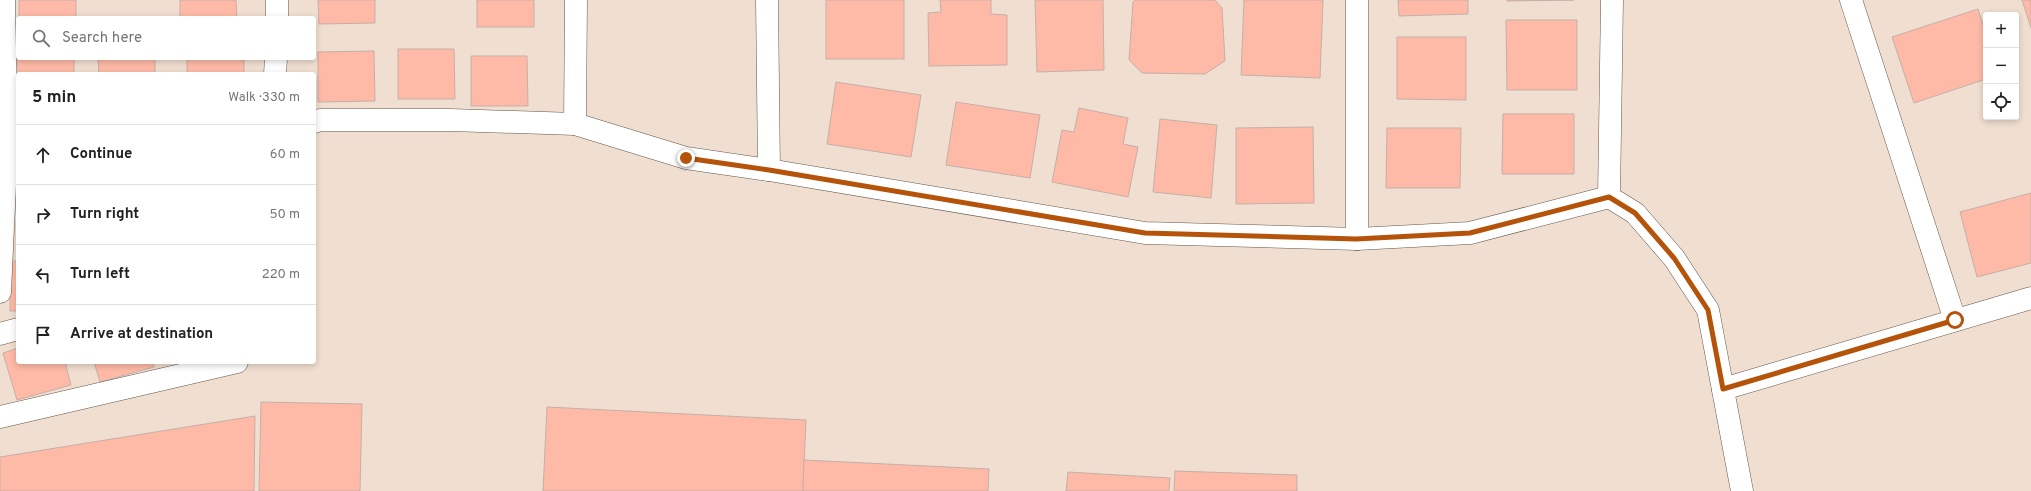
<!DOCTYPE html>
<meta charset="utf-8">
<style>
:root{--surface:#fff;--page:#f2f2f2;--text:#222;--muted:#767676;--line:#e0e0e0}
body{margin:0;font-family:Overpass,sans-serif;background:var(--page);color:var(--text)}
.controls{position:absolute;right:12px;top:12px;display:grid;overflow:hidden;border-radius:4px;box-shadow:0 2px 6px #0003}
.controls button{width:36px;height:36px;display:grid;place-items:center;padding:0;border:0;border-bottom:1px solid var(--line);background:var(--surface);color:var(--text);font:20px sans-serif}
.stop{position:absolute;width:12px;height:12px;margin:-9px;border:3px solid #b45309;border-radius:50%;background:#fff}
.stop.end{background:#b45309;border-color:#fff;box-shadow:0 1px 4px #0008}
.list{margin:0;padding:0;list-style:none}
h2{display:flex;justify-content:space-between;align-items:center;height:52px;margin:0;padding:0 16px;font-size:17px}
h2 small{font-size:13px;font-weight:400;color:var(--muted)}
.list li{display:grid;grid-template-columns:26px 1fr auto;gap:12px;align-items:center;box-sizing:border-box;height:60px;padding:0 16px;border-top:1px solid var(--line)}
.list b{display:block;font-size:15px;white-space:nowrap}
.list em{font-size:13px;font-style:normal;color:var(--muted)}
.icon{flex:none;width:22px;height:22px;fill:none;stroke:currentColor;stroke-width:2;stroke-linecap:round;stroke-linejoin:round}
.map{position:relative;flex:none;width:2031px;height:491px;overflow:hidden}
.search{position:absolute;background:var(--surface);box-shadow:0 2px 6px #0003;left:16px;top:16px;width:300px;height:44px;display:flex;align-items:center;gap:10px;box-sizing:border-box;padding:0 14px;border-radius:4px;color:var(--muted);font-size:15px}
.panel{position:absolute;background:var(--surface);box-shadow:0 2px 6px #0003;left:16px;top:72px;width:300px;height:292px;border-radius:4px}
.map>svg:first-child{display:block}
.building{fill:#febaa6;stroke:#c5afa9}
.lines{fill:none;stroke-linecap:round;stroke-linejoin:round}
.minor-casing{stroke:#64564a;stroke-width:23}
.minor{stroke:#fff;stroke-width:22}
.route{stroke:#b45309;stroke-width:5}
</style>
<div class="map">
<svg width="2031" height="491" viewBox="0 0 2031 491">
<rect width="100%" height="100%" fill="#f0dfd0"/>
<g class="building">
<rect x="19" y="0" width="57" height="18"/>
<polygon points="180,0 236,0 237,18 180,18"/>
<polygon points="318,0 375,0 375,23 319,24"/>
<rect x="477" y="0" width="57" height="27"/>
<rect x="826" y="0" width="78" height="59"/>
<polygon points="940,0 991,0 991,14 1007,15 1007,65 929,66 928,13 941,12"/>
<polygon points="1035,0 1103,0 1104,70 1037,72"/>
<polygon points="1135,0 1215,0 1222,8 1225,61 1205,74 1142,73 1129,60 1133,2"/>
<polygon points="1244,0 1323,0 1320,78 1241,75"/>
<polygon points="1398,0 1468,0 1468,14 1399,16"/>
<polygon points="1507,0 1574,0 1507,1"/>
<polygon points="2022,0 2031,0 2031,28"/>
<polygon points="1978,9 1986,34 1986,79 1914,103 1892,37"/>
<polygon points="1506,20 1577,20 1577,90 1507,90"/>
<polygon points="1397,37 1466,37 1466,100 1397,99"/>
<polygon points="398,49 454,49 455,99 398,99"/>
<polygon points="374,51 375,101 318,102 318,52"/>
<polygon points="17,54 18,58 74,58 74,74 18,74 17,104"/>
<polygon points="471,56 527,56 528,106 471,106"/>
<polygon points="98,58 155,58 155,74 99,74"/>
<rect x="187" y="58" width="57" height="16"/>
<polygon points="836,82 921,95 911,157 827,144"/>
<polygon points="956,102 1040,115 1030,178 946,165"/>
<polygon points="1079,108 1128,118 1123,144 1138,147 1128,197 1052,182 1062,130 1074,132"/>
<polygon points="1503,114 1574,114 1574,174 1502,174"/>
<polygon points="1160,119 1217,125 1211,198 1153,192"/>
<polygon points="1313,127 1314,203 1236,204 1236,128"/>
<polygon points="1387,128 1461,128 1460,188 1386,188"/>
<polygon points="16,184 18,184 18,234 17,234"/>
<polygon points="2031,193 2031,263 1977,277 1960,212"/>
<rect x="10" y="261" width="8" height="50"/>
<polygon points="18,348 18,362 65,362 71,385 17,400 3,353"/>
<polygon points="94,362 153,362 154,367 100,382"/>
<polygon points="261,402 362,404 360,491 259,491"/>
<polygon points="547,407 806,420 803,491 543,491"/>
<polygon points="255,416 254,491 0,491 0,457"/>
<polygon points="804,460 989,469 988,491 803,491"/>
<polygon points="1175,471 1297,475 1297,491 1174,491"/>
<polygon points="1068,472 1170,478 1169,491 1066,491"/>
</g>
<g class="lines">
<defs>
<g id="minor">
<polyline points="767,0 769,170"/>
<polyline points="1851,0 1955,320"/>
<polyline points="277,18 277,0"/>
<polyline points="275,74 276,58"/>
<polyline points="314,122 320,120 451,120 575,124 686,158 769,170 1145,233 1357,239 1470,233 1609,197 1635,213 1674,258 1708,310 1742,491"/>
<polyline points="575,124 576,0"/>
<polyline points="1609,197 1612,0"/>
<polyline points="1357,239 1357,0"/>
<polyline points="0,292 7,143 4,0"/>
<polyline points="0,334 18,329"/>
<polyline points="1723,389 2031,298"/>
<polyline points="0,417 237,362"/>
</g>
</defs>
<use href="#minor" class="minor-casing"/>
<use href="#minor" class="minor"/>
</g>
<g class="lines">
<polyline class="route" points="686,158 769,170 1145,233 1356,239 1470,233 1609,197 1635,213 1674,258 1708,310 1723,389 1955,320"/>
</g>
</svg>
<div class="controls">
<button>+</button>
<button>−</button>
<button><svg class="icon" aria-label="locate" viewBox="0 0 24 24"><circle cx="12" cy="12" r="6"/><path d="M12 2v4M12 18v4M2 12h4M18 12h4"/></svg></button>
</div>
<div class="stop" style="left:1955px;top:320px"></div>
<div class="stop end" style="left:686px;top:158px"></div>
<div class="search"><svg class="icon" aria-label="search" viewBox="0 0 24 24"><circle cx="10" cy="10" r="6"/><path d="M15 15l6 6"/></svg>Search here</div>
<section class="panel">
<h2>5 min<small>Walk · 330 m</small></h2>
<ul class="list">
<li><svg class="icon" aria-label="ahead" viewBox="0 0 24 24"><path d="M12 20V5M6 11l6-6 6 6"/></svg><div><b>Continue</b></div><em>60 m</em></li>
<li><svg class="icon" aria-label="right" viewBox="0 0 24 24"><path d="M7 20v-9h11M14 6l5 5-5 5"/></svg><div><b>Turn right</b></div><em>50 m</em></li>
<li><svg class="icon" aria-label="left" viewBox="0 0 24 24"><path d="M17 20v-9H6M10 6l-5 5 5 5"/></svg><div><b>Turn left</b></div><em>220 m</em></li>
<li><svg class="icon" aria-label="arrive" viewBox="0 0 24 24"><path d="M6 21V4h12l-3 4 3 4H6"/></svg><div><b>Arrive at destination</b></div></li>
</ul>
</section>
</div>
